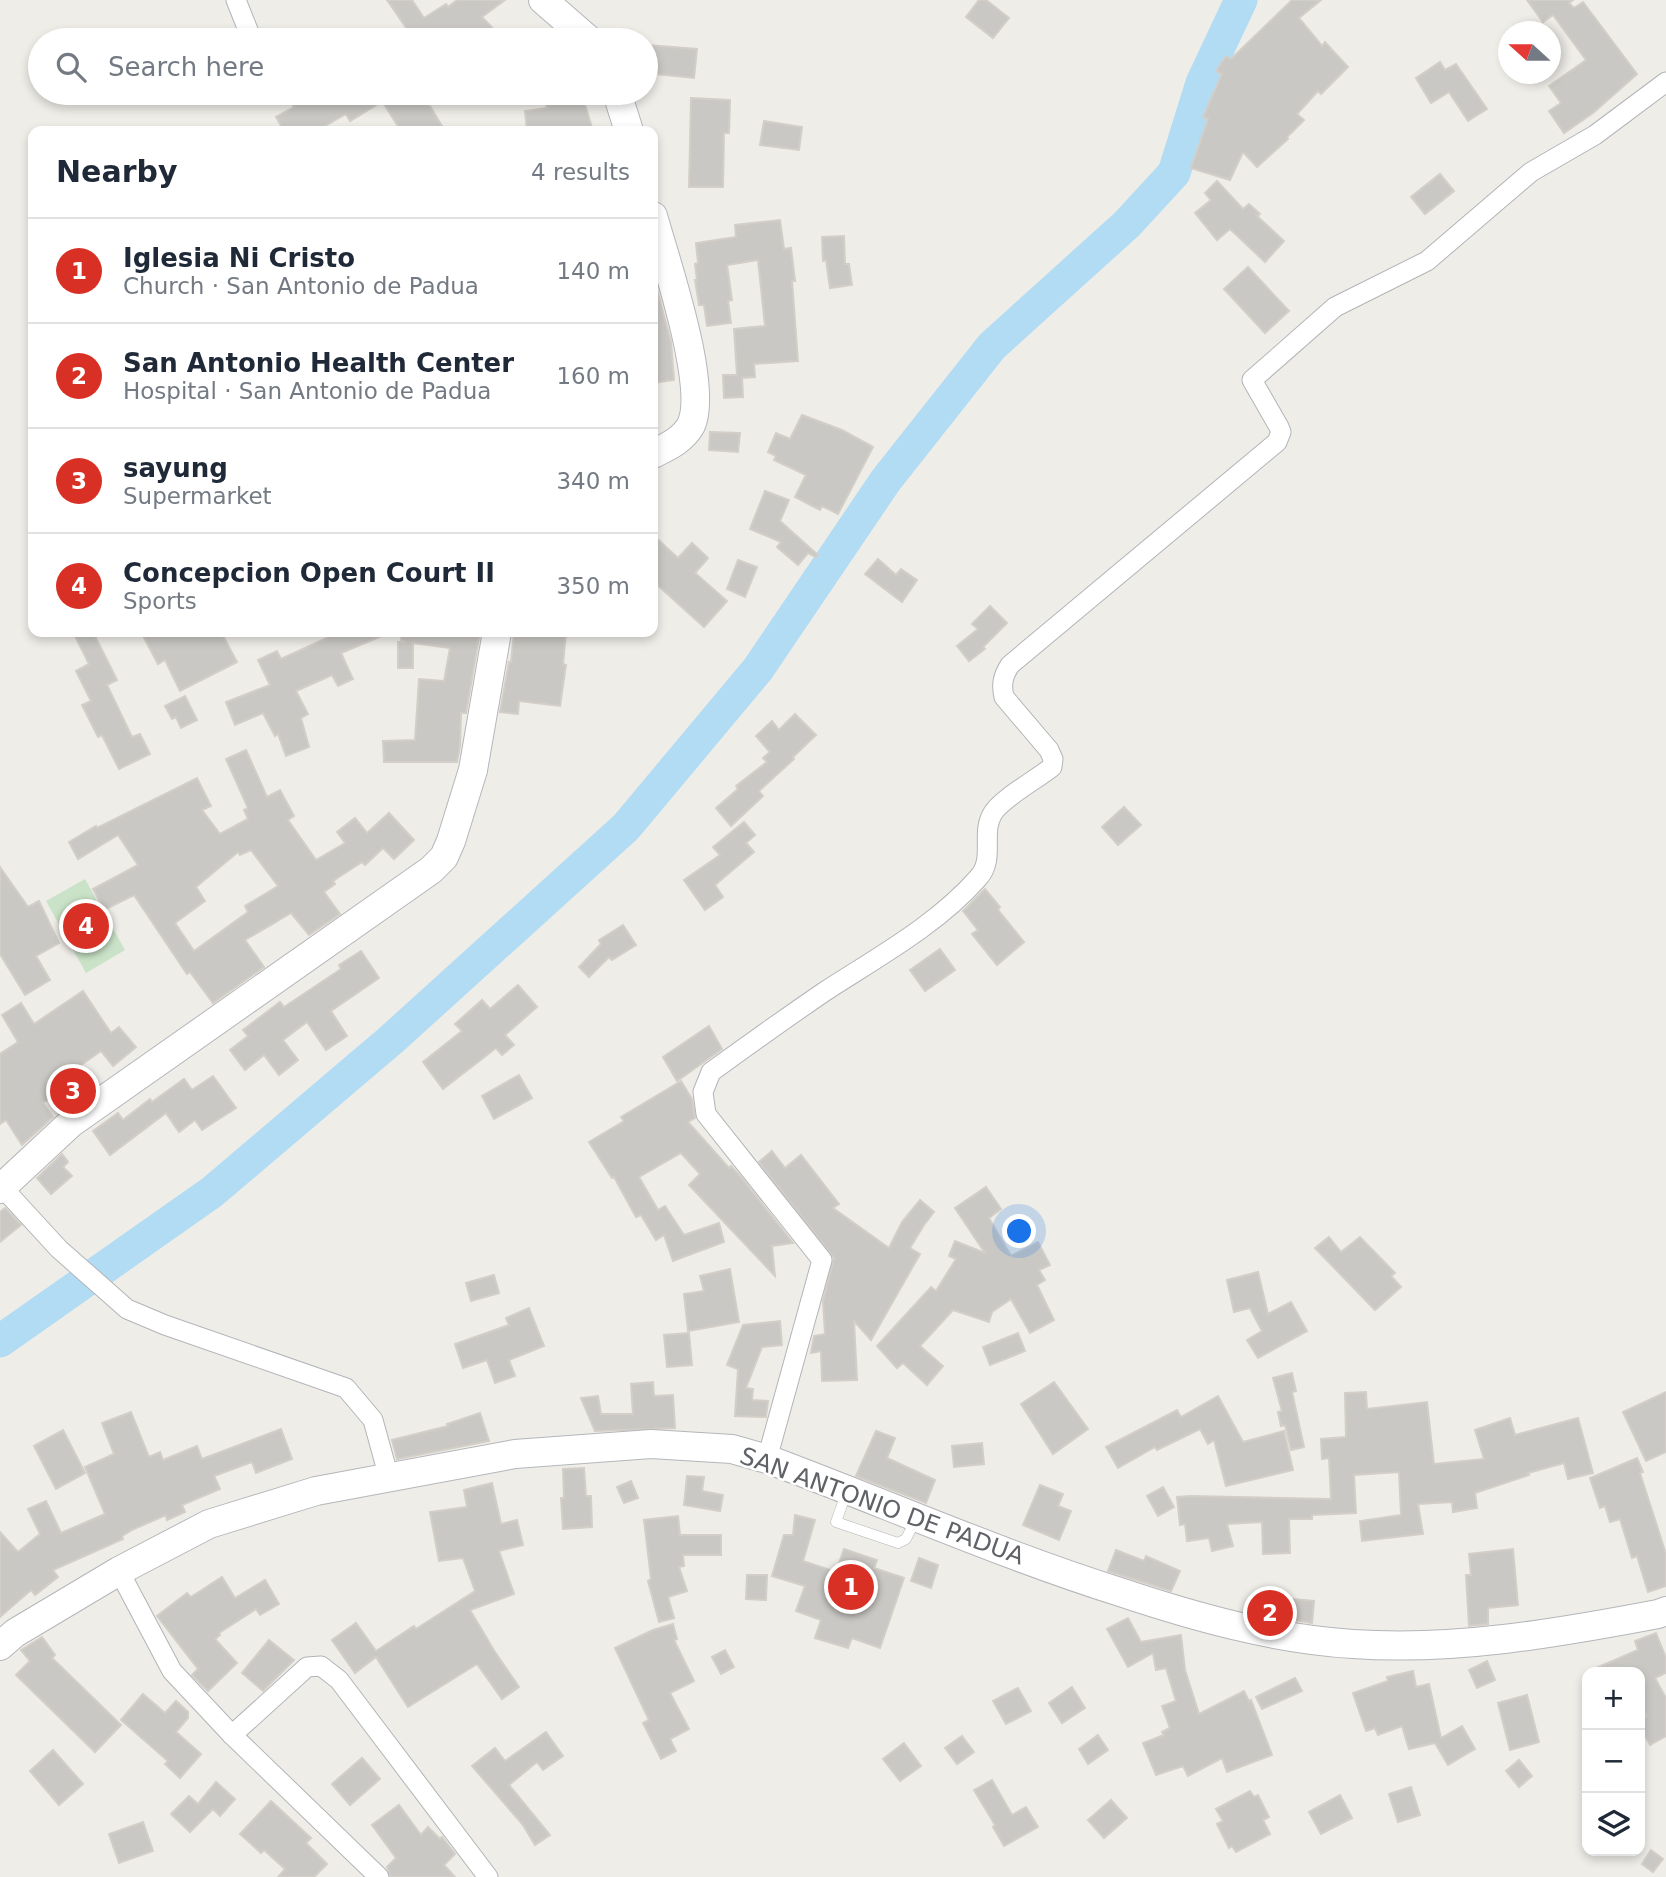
<!DOCTYPE html>
<meta charset="utf-8">
<style>
:root{--surface:#fff;--page:#f6f6f7;--text:#1f2937;--muted:#747a83;--line:#e0e1e3;--accent:#d93025}
body{margin:0;font-family:"DejaVu Sans",sans-serif;background:var(--page);color:var(--text)}
.controls{position:absolute;right:21px;bottom:21px;display:grid;overflow:hidden;border-radius:14px;box-shadow:0 4px 10px #0003}
.controls button{width:63px;height:63px;display:grid;place-items:center;padding:0;border:0;border-bottom:2px solid var(--line);background:var(--surface);color:var(--text);font:35px sans-serif}
.compass{position:absolute;left:1498px;top:21px;width:63px;height:63px;border-radius:50%;background:var(--surface);box-shadow:0 4px 10px #0003;rotate:291deg}
.you{position:absolute;left:1020px;top:1232px;width:24px;height:24px;margin:-18px;border:5px solid #fff;border-radius:50%;background:#1a73e8;box-shadow:0 0 0 10px #1a73e833}
.badge{display:grid;place-items:center;width:46px;height:46px;border-radius:50%;background:var(--accent);color:#fff;font-size:23px;font-weight:700}
.pin{position:absolute;translate:-50% -50%;border:4px solid #fff;box-shadow:0 2px 7px #0006}
.list{margin:0;padding:0;list-style:none}
h2{display:flex;justify-content:space-between;align-items:center;height:91px;margin:0;padding:0 28px;font-size:30px}
h2 small{font-size:23px;font-weight:400;color:var(--muted)}
.list li{display:grid;grid-template-columns:46px 1fr auto;gap:21px;align-items:center;box-sizing:border-box;height:105px;padding:0 28px;border-top:2px solid var(--line)}
.list b{display:block;font-size:26px;white-space:nowrap}
.list p{margin:0;font-size:23px;white-space:nowrap;color:var(--muted)}
.list em{font-size:23px;font-style:normal;color:var(--muted)}
.icon{flex:none;width:38px;height:38px;fill:none;stroke:currentColor;stroke-width:2;stroke-linecap:round;stroke-linejoin:round}
.map{position:relative;flex:none;width:1666px;height:1877px;overflow:hidden}
.search{position:absolute;background:var(--surface);box-shadow:0 4px 10px #0003;left:28px;top:28px;width:630px;height:77px;display:flex;align-items:center;gap:18px;box-sizing:border-box;padding:0 24px;border-radius:38px;color:var(--muted);font-size:26px}
.panel{position:absolute;background:var(--surface);box-shadow:0 4px 10px #0003;left:28px;top:126px;width:630px;height:511px;border-radius:14px}
.map>svg:first-child{display:block}
.green{fill:#cae3c8}
.lines{fill:none;stroke-linecap:round;stroke-linejoin:round}
.river{stroke:#b2dcf4;stroke-width:33}
.building{fill:#cac8c4;stroke:#d3cec7;stroke-width:2;fill-rule:evenodd}
.lane-casing{stroke:#b2b4b8;stroke-width:11}
.street-casing{stroke:#b2b4b8;stroke-width:21}
.secondary-casing{stroke:#b4b6ba;stroke-width:30}
.lane{stroke:#fff;stroke-width:10}
.street{stroke:#fff;stroke-width:19}
.secondary{stroke:#fff;stroke-width:28}
.labels{text-anchor:middle;dominant-baseline:central;stroke-width:5;stroke-linejoin:round;paint-order:stroke}
.street-label{font-size:24px;fill:#5f6266;stroke:#fff}
</style>
<div class="map">
<svg width="1666" height="1877" viewBox="0 0 1666 1877">
<rect width="100%" height="100%" fill="#efede8"/>
<polygon class="green" points="85,879 125,950 86,973 46,901"/>
<g class="lines">
<polyline class="river" points="0,1341 212,1192 392,1039 626,827 758,669 886,480 992,346 1127,224 1174,173 1202,83 1241,0"/>
</g>
<g class="building">
<polygon points="387,0 412,0 424,18 446,4 448,7 457,0 505,0 482,17 504,40 447,40 442,33 431,40 389,40 407,29"/>
<polygon points="979,0 986,0 1009,18 993,38 966,17"/>
<polygon points="1292,0 1321,0 1299,18 1322,46 1325,42 1348,67 1321,94 1318,91 1297,114 1304,120 1287,137 1288,139 1257,167 1243,152 1230,180 1191,168 1208,119 1203,117 1222,74 1216,71 1226,56 1231,59"/>
<polygon points="1527,0 1573,0 1569,3 1574,8 1583,2 1637,74 1593,113 1564,133 1549,111 1561,103 1549,86 1586,60 1553,15 1543,22"/>
<polygon points="647,45 697,49 694,78 646,73"/>
<polygon points="1440,62 1445,70 1456,64 1487,109 1468,121 1449,92 1431,103 1416,78"/>
<polygon points="283,93 396,93 350,121 346,114 316,131 284,131 276,117 294,107"/>
<polygon points="403,93 422,93 445,131 401,131 384,104"/>
<polygon points="583,98 593,131 527,131 525,111 547,108 546,104 564,100 565,102"/>
<polygon points="691,98 730,100 729,133 724,133 723,187 689,187"/>
<polygon points="764,121 802,127 799,150 760,145"/>
<polygon points="1440,174 1454,191 1425,214 1411,197"/>
<polygon points="1217,181 1243,209 1249,204 1260,214 1257,216 1284,241 1265,262 1230,229 1217,240 1195,213 1211,200 1205,193"/>
<polygon points="780,220 784,249 791,248 795,281 792,281 798,361 754,364 755,377 742,378 743,397 724,398 723,375 737,375 734,329 765,326 758,260 727,265 732,300 728,301 731,323 707,326 704,305 699,305 695,280 697,280 695,264 698,263 696,243 736,237 735,225"/>
<polygon points="844,236 845,264 849,264 852,285 830,288 826,260 823,261 822,237"/>
<polygon points="1248,267 1289,311 1265,333 1224,289"/>
<polygon points="653,282 655,282 671,342 674,380 653,383"/>
<polygon points="802,415 842,430 873,447 838,514 822,506 820,510 795,497 806,475 774,460 776,456 768,452 776,433 790,439"/>
<polygon points="710,432 740,433 738,452 709,450"/>
<polygon points="765,491 789,500 780,521 818,555 816,557 808,553 798,565 777,547 781,542 750,529"/>
<polygon points="653,535 678,558 692,543 708,558 695,573 727,601 704,627 653,581"/>
<polygon points="878,559 896,575 901,569 917,580 902,602 865,574"/>
<polygon points="738,560 757,567 745,597 727,589"/>
<polygon points="990,606 1007,623 983,647 985,649 969,661 957,646 978,629 972,624"/>
<polygon points="73,632 93,632 117,680 107,685 132,737 140,734 150,754 119,769 102,735 98,737 82,705 91,701 76,671 89,664"/>
<polygon points="141,632 221,632 237,662 180,691 165,660 158,664"/>
<polygon points="324,632 391,632 341,653 353,679 338,686 332,675 296,691 308,714 301,718 309,747 286,756 278,734 275,736 263,713 235,725 226,702 270,685 258,660 277,651 281,659 327,638"/>
<polygon points="402,632 480,632 466,713 461,713 460,746 457,762 384,762 383,741 415,740 419,679 444,681 450,648 413,643 413,668 398,668 398,642 406,642 401,641"/>
<polygon points="514,632 566,633 563,664 566,665 560,706 519,701 518,714 500,712 509,662 511,662"/>
<polygon points="185,696 197,720 181,728 176,717 172,719 165,706"/>
<polygon points="795,714 816,735 793,757 794,759 759,791 763,796 731,826 716,808 738,789 736,786 767,762 763,758 770,752 756,736 772,721 779,730"/>
<path d="M 246,750 L 267,797 L 280,790 L 294,816 L 288,820 L 316,860 L 345,843 L 337,832 L 355,818 L 367,833 L 389,813 L 414,840 L 394,859 L 383,848 L 365,865 L 362,862 L 333,881 L 335,884 L 324,892 L 340,914 L 309,935 L 291,913 L 245,940 L 264,967 L 213,1003 L 190,972 L 187,974 L 134,895 L 104,910 L 93,889 L 138,865 L 118,835 L 78,859 L 69,842 L 96,826 L 97,828 L 197,778 L 211,806 L 202,810 L 220,834 L 248,819 L 244,810 L 248,808 L 226,759 ZM 251,850 L 278,886 L 245,906 L 248,912 L 194,951 L 175,923 L 205,901 L 196,887 L 238,852 L 240,855 Z"/>
<polygon points="1124,807 1141,825 1118,845 1102,827"/>
<polygon points="744,822 755,835 746,843 754,852 715,885 723,897 705,910 684,880 720,855 713,847"/>
<polygon points="0,867 28,907 39,901 59,943 36,956 50,980 25,995 0,954"/>
<polygon points="985,889 1000,907 998,910 1024,942 997,965 972,934 978,930 963,911"/>
<polygon points="623,925 636,945 612,960 609,957 589,977 579,967 601,944 599,940"/>
<polygon points="940,949 955,970 925,991 910,970"/>
<polygon points="361,951 379,978 331,1011 347,1036 326,1050 307,1022 283,1040 298,1060 279,1075 264,1055 245,1070 230,1050 248,1036 243,1030 280,1002 284,1007 341,969 339,965"/>
<polygon points="518,985 537,1007 505,1035 514,1045 502,1055 496,1048 443,1089 423,1062 462,1031 455,1024 482,1000 490,1009"/>
<polygon points="83,991 111,1033 119,1027 136,1047 113,1066 101,1051 77,1068 87,1083 72,1093 67,1086 43,1103 53,1117 22,1145 6,1120 0,1124 0,1054 18,1042 2,1015 21,1003 34,1024"/>
<polygon points="709,1026 722,1049 677,1081 663,1057"/>
<polygon points="519,1075 532,1098 494,1119 482,1096"/>
<polygon points="213,1076 236,1108 202,1130 195,1120 179,1132 166,1113 110,1155 93,1131 118,1113 123,1120 150,1099 152,1102 184,1079 192,1090"/>
<polygon points="681,1081 692,1099 695,1118 688,1122 729,1168 731,1166 740,1176 793,1243 772,1246 775,1276 689,1185 700,1174 681,1153 639,1177 658,1210 665,1206 684,1235 719,1223 724,1242 673,1261 664,1235 656,1240 641,1215 636,1217 614,1177 612,1178 589,1142 624,1121 621,1117"/>
<polygon points="772,1151 785,1168 801,1155 839,1204 833,1208 889,1248 902,1222 920,1200 934,1212 924,1225 910,1248 920,1254 871,1340 854,1321 857,1380 822,1381 821,1351 811,1353 814,1336 825,1334 823,1301 834,1258 759,1162"/>
<polygon points="62,1154 68,1162 63,1167 72,1176 51,1194 37,1178"/>
<polygon points="986,1187 1001,1209 989,1218 1011,1256 1038,1242 1050,1265 1039,1270 1045,1280 1037,1285 1054,1320 1030,1333 1011,1299 992,1312 989,1322 953,1310 920,1346 943,1366 927,1385 903,1363 897,1368 877,1346 931,1287 936,1291 956,1259 949,1256 955,1241 985,1253 955,1208"/>
<polygon points="5,1208 21,1225 0,1242 0,1212"/>
<polygon points="1329,1237 1341,1252 1360,1237 1395,1273 1391,1276 1401,1287 1375,1310 1315,1248"/>
<polygon points="730,1269 739,1322 688,1331 684,1294 704,1291 700,1276"/>
<polygon points="1258,1272 1268,1314 1291,1302 1307,1331 1258,1358 1247,1340 1262,1331 1250,1308 1234,1312 1227,1280"/>
<polygon points="494,1275 499,1293 471,1301 466,1283"/>
<polygon points="529,1308 544,1346 509,1360 515,1376 495,1383 487,1360 463,1368 455,1344 509,1325 506,1318"/>
<polygon points="780,1321 782,1345 762,1347 746,1388 753,1389 752,1400 768,1401 766,1417 735,1416 738,1369 727,1365 743,1325"/>
<polygon points="689,1333 692,1365 667,1367 664,1335"/>
<polygon points="1018,1333 1025,1351 990,1365 983,1347"/>
<polygon points="1292,1373 1296,1391 1292,1392 1304,1447 1291,1450 1285,1425 1281,1426 1278,1412 1282,1411 1273,1378"/>
<polygon points="653,1382 654,1396 673,1395 675,1428 595,1431 581,1398 598,1396 601,1414 633,1414 631,1384"/>
<polygon points="1054,1382 1088,1429 1053,1454 1021,1404"/>
<polygon points="1366,1392 1367,1409 1427,1402 1434,1464 1484,1459 1475,1430 1510,1418 1515,1435 1578,1418 1593,1473 1568,1479 1564,1463 1528,1473 1529,1475 1475,1493 1477,1508 1453,1512 1452,1502 1418,1504 1423,1534 1362,1541 1360,1521 1401,1515 1399,1472 1354,1475 1356,1513 1312,1515 1312,1519 1289,1519 1290,1553 1263,1554 1262,1522 1227,1524 1233,1546 1212,1551 1209,1538 1187,1541 1185,1524 1180,1525 1177,1497 1191,1496 1331,1499 1329,1458 1322,1459 1321,1439 1346,1437 1345,1393"/>
<polygon points="1666,1392 1666,1452 1646,1461 1623,1412"/>
<polygon points="1218,1396 1243,1442 1284,1431 1293,1470 1226,1486 1214,1440 1208,1444 1200,1429 1157,1450 1155,1447 1118,1468 1106,1447 1177,1410 1181,1417"/>
<polygon points="131,1412 149,1457 160,1452 163,1460 197,1446 202,1459 281,1429 292,1459 256,1473 252,1462 214,1476 220,1489 182,1505 185,1512 167,1520 166,1515 134,1529 122,1536 123,1539 53,1570 58,1577 35,1595 31,1590 0,1617 0,1532 18,1552 40,1534 28,1509 46,1501 61,1533 105,1514 85,1467 114,1454 102,1423"/>
<polygon points="480,1413 489,1441 397,1459 392,1440 448,1426 447,1424"/>
<polygon points="63,1430 85,1473 56,1489 34,1446"/>
<polygon points="876,1431 895,1438 887,1458 935,1480 926,1503 856,1476"/>
<polygon points="982,1443 984,1464 954,1467 952,1446"/>
<polygon points="1637,1458 1643,1472 1640,1473 1666,1554 1666,1586 1648,1592 1637,1556 1632,1558 1620,1519 1610,1522 1605,1506 1600,1508 1590,1478"/>
<polygon points="584,1468 586,1496 591,1496 592,1527 563,1529 561,1498 564,1498 563,1469"/>
<polygon points="687,1476 704,1477 702,1491 723,1495 720,1511 684,1505"/>
<polygon points="631,1481 638,1498 624,1503 617,1487"/>
<polygon points="492,1483 501,1524 517,1520 523,1545 499,1551 514,1594 470,1610 495,1652 519,1687 502,1699 477,1664 408,1707 376,1657 355,1673 332,1640 356,1623 376,1651 414,1626 416,1629 475,1591 463,1558 439,1561 430,1512 467,1507 464,1490"/>
<polygon points="1040,1485 1063,1494 1058,1506 1071,1511 1059,1540 1023,1525"/>
<polygon points="1163,1487 1174,1507 1158,1516 1147,1496"/>
<polygon points="795,1515 815,1520 803,1561 836,1572 844,1549 877,1560 874,1568 904,1578 880,1648 852,1638 848,1648 815,1638 821,1620 796,1611 805,1586 772,1576 784,1535 793,1535"/>
<polygon points="678,1516 680,1535 721,1535 721,1555 683,1555 684,1566 679,1567 687,1591 668,1597 674,1618 659,1622 648,1581 651,1579 644,1520"/>
<polygon points="1513,1549 1518,1605 1488,1608 1488,1624 1469,1626 1466,1575 1471,1575 1469,1554"/>
<polygon points="1116,1550 1144,1561 1146,1556 1180,1571 1171,1591 1108,1571"/>
<polygon points="919,1558 938,1565 931,1588 911,1581"/>
<polygon points="747,1575 767,1575 766,1600 746,1599"/>
<polygon points="222,1577 235,1598 265,1580 279,1604 260,1615 256,1609 219,1633 220,1635 215,1639 237,1663 208,1691 192,1675 198,1669 157,1616 187,1593 191,1597"/>
<polygon points="1280,1598 1314,1601 1312,1623 1266,1615 1266,1602 1280,1603"/>
<polygon points="1128,1618 1141,1642 1181,1635 1185,1670 1199,1714 1244,1691 1249,1701 1251,1700 1272,1755 1227,1772 1222,1758 1188,1776 1183,1766 1156,1775 1143,1743 1164,1735 1162,1732 1170,1728 1162,1706 1176,1701 1166,1668 1156,1670 1153,1653 1128,1667 1107,1629"/>
<polygon points="673,1624 677,1639 674,1640 694,1681 670,1693 689,1729 670,1739 676,1751 661,1759 643,1723 649,1720 615,1648 653,1630"/>
<polygon points="1656,1633 1666,1658 1666,1673 1655,1678 1666,1698 1666,1736 1650,1745 1640,1727 1640,1720 1647,1716 1640,1703 1640,1672 1587,1672 1638,1650 1635,1641"/>
<polygon points="42,1637 55,1655 52,1658 121,1725 95,1752 16,1675 30,1661 21,1650"/>
<polygon points="269,1640 294,1660 263,1691 242,1673"/>
<polygon points="725,1650 734,1667 721,1674 712,1657"/>
<polygon points="1487,1661 1495,1680 1477,1688 1469,1670"/>
<polygon points="1413,1671 1416,1687 1429,1684 1441,1738 1462,1726 1475,1749 1448,1765 1435,1743 1409,1749 1402,1726 1378,1735 1375,1728 1366,1731 1353,1693 1388,1681 1387,1677"/>
<polygon points="1295,1678 1302,1691 1262,1709 1256,1697"/>
<polygon points="1072,1687 1085,1708 1062,1723 1049,1703"/>
<polygon points="1018,1688 1031,1711 1006,1724 993,1701"/>
<polygon points="143,1694 165,1713 176,1701 188,1712 188,1718 176,1732 201,1754 180,1778 165,1764 168,1761 121,1720"/>
<polygon points="1527,1695 1539,1742 1510,1750 1498,1703"/>
<polygon points="546,1732 563,1756 543,1770 537,1762 509,1785 550,1835 535,1845 523,1825 472,1766 495,1748 505,1761"/>
<polygon points="1098,1735 1108,1750 1088,1764 1079,1749"/>
<polygon points="962,1736 974,1752 957,1764 945,1748"/>
<polygon points="904,1743 921,1766 900,1781 883,1759"/>
<polygon points="53,1750 83,1784 59,1805 30,1771"/>
<polygon points="362,1758 380,1779 350,1805 332,1784"/>
<polygon points="1519,1760 1532,1776 1519,1787 1506,1771"/>
<polygon points="992,1780 1012,1815 1026,1807 1038,1827 1004,1846 993,1827 995,1825 974,1790"/>
<polygon points="216,1782 235,1799 220,1816 213,1809 190,1832 171,1814 189,1796 198,1804"/>
<polygon points="1411,1787 1420,1815 1398,1822 1389,1794"/>
<polygon points="1250,1791 1254,1797 1258,1795 1269,1817 1263,1820 1270,1834 1236,1852 1232,1846 1229,1848 1217,1824 1223,1821 1216,1809"/>
<polygon points="1340,1795 1352,1818 1321,1834 1309,1812"/>
<polygon points="1111,1800 1127,1818 1104,1838 1088,1820"/>
<polygon points="271,1801 311,1838 306,1843 327,1864 314,1877 278,1877 285,1869 264,1850 261,1853 240,1834"/>
<polygon points="399,1805 421,1835 428,1827 440,1839 442,1837 455,1854 444,1865 455,1877 391,1877 387,1867 396,1858 372,1825"/>
<polygon points="143,1822 153,1851 119,1863 109,1834"/>
<polygon points="1651,1850 1663,1859 1653,1872 1642,1864"/>
</g>
<g class="lines">
<defs>
<polyline id="lane" points="847,1491 836,1522 898,1543 906,1539 915,1521"/>
<g id="street">
<polyline points="236,0 252,40"/>
<polyline points="2,1187 59,1249 127,1309 165,1325 346,1388 373,1420 389,1478"/>
<path d="M 767,1459 L 822,1260 L 706,1114 L 703,1092 L 711,1072 C 748,1045 786,1018 824,992 C 876,958 937,925 978,878 C 996,859 980,833 993,813 C 1001,799 1037,779 1052,767 L 1053,759 L 1049,750 L 1004,697 C 1001,684 1003,676 1010,665 L 1277,442 L 1281,432 L 1279,427 L 1252,380 L 1335,307 L 1427,261 L 1531,172 L 1595,135 L 1666,82"/>
<polyline points="119,1571 172,1671 232,1735 379,1877"/>
<polyline points="232,1735 307,1667 321,1666 339,1680 488,1877"/>
</g>
<g id="secondary">
<polyline points="543,0 589,40"/>
<polyline points="617,93 629,131"/>
<path d="M 653,216 C 665,259 709,387 691,425 C 683,440 667,447 653,454"/>
<polyline points="0,1189 71,1123 431,870 444,857 451,841 473,770 497,632"/>
<path d="M 0,1646 L 15,1633 L 119,1571 L 209,1524 L 316,1491 L 515,1454 L 651,1444 L 732,1449 L 767,1459 C 885,1503 1000,1554 1120,1592 C 1195,1617 1273,1639 1353,1644 C 1455,1651 1558,1633 1658,1614 L 1666,1611"/>
</g>
</defs>
<use href="#lane" class="lane-casing"/>
<use href="#street" class="street-casing"/>
<use href="#secondary" class="secondary-casing"/>
<use href="#lane" class="lane"/>
<use href="#street" class="street"/>
<use href="#secondary" class="secondary"/>
</g>
<g class="labels">
<g class="street-label">
<text transform="translate(882 1506) rotate(20)">SAN ANTONIO DE PADUA</text>
</g>
</g>
</svg>
<div class="controls">
<button>+</button>
<button>−</button>
<button><svg class="icon" aria-label="layers" viewBox="0 0 24 24"><path d="M12 4l9 5-9 5-9-5zM3 14l9 5 9-5"/></svg></button>
</div>
<svg class="compass" viewBox="-18 -18 36 36"><path d="M0-13l5 13h-10z" fill="#e53935"/><path d="M0 13l5-13h-10z" fill="#747a83"/></svg>
<div class="you"></div>
<div class="pin badge" style="left:851px;top:1587px">1</div>
<div class="pin badge" style="left:1270px;top:1613px">2</div>
<div class="pin badge" style="left:73px;top:1091px">3</div>
<div class="pin badge" style="left:86px;top:926px">4</div>
<div class="search"><svg class="icon" aria-label="search" viewBox="0 0 24 24"><circle cx="10" cy="10" r="6"/><path d="M15 15l6 6"/></svg>Search here</div>
<section class="panel">
<h2>Nearby<small>4 results</small></h2>
<ul class="list">
<li><span class="badge">1</span><div><b>Iglesia Ni Cristo</b><p>Church · San Antonio de Padua</p></div><em>140 m</em></li>
<li><span class="badge">2</span><div><b>San Antonio Health Center</b><p>Hospital · San Antonio de Padua</p></div><em>160 m</em></li>
<li><span class="badge">3</span><div><b>sayung</b><p>Supermarket</p></div><em>340 m</em></li>
<li><span class="badge">4</span><div><b>Concepcion Open Court II</b><p>Sports</p></div><em>350 m</em></li>
</ul>
</section>
</div>
